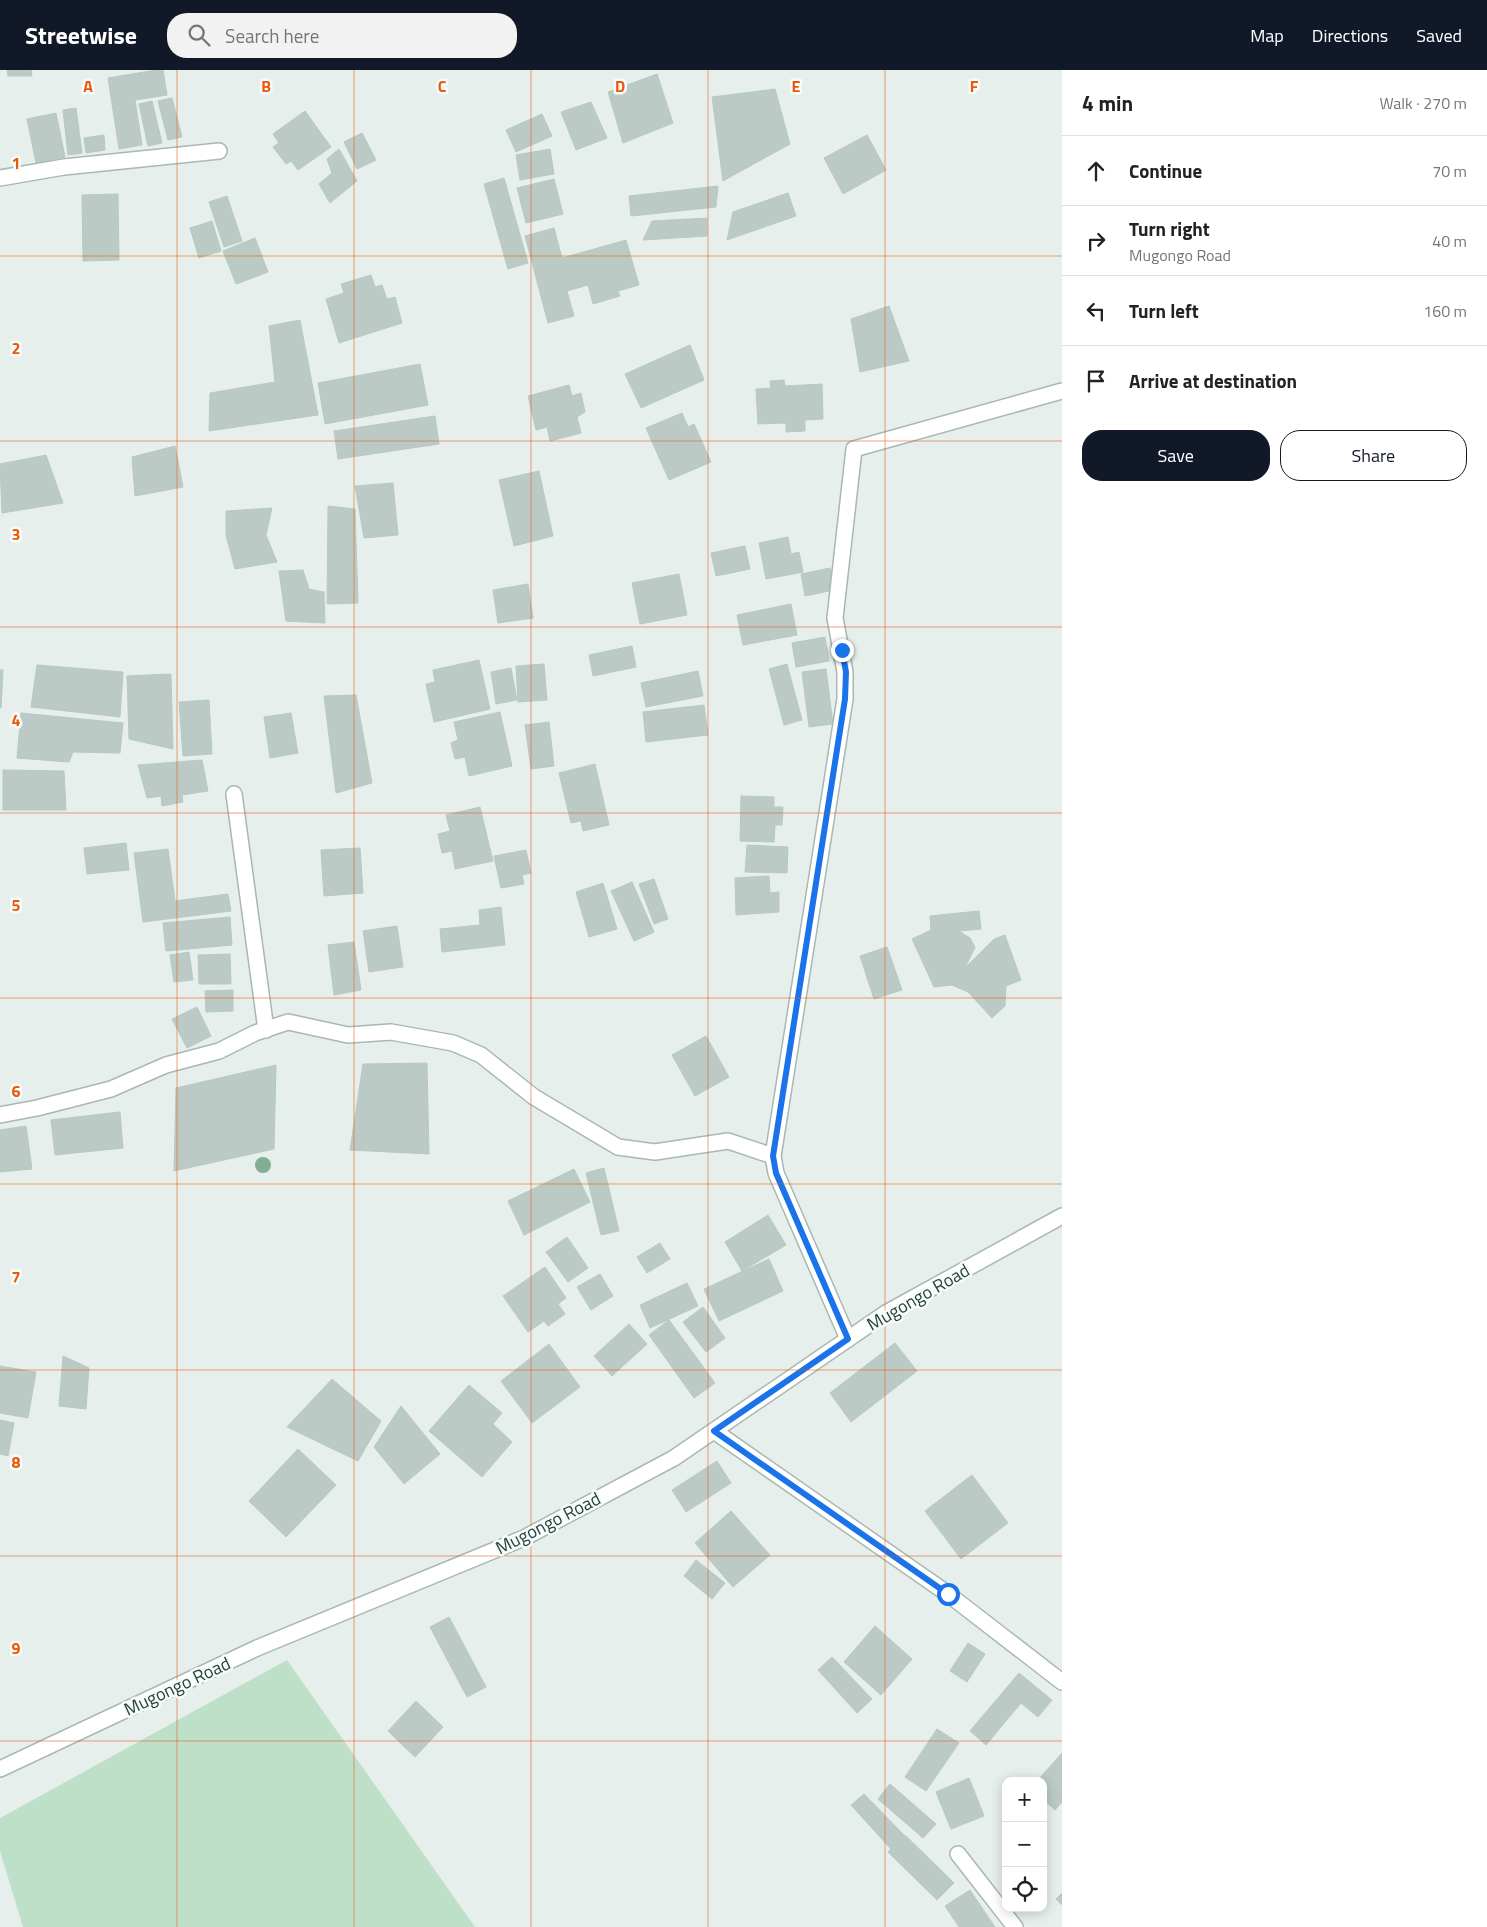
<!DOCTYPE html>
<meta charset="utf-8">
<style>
:root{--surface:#fff;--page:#f2f2f2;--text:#222;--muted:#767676;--line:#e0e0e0;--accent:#111827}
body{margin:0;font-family:"Titillium Web",sans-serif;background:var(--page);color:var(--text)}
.controls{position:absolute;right:15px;bottom:15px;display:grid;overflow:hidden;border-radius:10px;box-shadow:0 2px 12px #0003}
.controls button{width:45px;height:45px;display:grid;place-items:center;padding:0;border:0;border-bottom:1px solid var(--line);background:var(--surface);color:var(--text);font:25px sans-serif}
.stop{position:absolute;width:15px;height:15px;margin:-11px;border:4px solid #1a73e8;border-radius:50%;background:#fff}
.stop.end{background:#1a73e8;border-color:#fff;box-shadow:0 1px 5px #0008}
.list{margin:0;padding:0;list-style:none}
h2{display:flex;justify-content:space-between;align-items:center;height:65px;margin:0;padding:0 20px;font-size:21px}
h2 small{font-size:16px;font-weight:400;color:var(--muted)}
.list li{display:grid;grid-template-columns:32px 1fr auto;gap:15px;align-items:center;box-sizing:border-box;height:70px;padding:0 20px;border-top:1px solid var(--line)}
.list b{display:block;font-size:19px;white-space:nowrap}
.list p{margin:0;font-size:16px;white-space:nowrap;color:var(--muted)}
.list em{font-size:16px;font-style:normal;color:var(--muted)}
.actions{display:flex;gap:10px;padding:15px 20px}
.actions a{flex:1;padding:11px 0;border:1px solid var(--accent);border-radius:20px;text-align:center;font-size:18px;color:var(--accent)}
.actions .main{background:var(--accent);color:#fff}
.icon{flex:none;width:28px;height:28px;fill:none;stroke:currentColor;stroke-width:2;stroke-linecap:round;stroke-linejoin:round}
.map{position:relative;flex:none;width:1062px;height:1857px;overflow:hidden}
header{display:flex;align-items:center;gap:30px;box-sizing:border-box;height:70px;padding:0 25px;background:var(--accent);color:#fff}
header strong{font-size:24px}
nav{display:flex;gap:28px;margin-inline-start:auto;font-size:18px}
.search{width:350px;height:45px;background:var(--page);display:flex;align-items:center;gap:12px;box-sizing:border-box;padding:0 18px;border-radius:20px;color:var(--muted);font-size:19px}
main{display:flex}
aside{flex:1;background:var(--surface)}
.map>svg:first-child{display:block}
.green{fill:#bfe0c8}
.building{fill:#bbcac4;stroke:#b8c9c2}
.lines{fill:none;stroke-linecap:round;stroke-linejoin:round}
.minor-casing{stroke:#a8b8b2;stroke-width:18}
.tertiary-casing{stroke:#a8b8b2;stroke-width:18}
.minor{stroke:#fff;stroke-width:15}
.tertiary{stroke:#fff;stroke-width:15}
.tree{fill:#80af93}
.route{stroke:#1a73e8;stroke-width:6}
.grid{fill:none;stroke:#e8590c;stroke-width:1;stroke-opacity:0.55}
.labels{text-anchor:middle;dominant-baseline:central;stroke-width:5;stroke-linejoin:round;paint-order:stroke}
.street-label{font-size:18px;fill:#24423a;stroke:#f7fbf9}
.grid-label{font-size:16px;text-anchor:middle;font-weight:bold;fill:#e8590c;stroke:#f7fbf9;stroke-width:5;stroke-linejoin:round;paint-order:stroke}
</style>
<header>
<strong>Streetwise</strong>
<div class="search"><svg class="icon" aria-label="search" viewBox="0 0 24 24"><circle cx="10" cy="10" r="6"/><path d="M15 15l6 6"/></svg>Search here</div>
<nav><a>Map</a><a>Directions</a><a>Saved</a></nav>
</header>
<main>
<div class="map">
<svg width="1062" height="1857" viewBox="0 0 1062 1857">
<rect width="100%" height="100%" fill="#e6efeb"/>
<polygon class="green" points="287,1590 475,1857 23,1857 0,1781 0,1748"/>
<g class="building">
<polygon points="7,0 31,0 32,6 8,6"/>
<polygon points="156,0 163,0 167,25 135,30 142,75 119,79 108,8"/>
<polygon points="657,4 673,53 623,73 608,22"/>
<polygon points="775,19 790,74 723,111 712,27"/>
<polygon points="172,28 182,67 168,70 158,31"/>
<polygon points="152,31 162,73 148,76 139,34"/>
<polygon points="591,32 607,68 576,80 561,42"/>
<polygon points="76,38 82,83 68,85 63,40"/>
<polygon points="305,41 331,77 298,100 291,91 286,94 273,77 279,73 273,64"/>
<polygon points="56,43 65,87 36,93 27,49"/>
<polygon points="542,44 552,66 516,82 506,60"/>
<polygon points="362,63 376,90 357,99 344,72"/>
<polygon points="104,65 105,80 86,83 84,68"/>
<polygon points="867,65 886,100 843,124 824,88"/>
<polygon points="339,79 357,111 330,133 319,114 332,103 327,89"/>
<polygon points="550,79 554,104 520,110 516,85"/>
<polygon points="504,108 528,193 508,199 484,114"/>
<polygon points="554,109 563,144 526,153 517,118"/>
<polygon points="718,116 716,137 631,146 629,126"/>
<polygon points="788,123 796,146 727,170 733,142"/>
<polygon points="118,124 119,190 83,191 82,125"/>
<polygon points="227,126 242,171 224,177 209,132"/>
<polygon points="707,148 707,166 643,170 652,151"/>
<polygon points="212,151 221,181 199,188 190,158"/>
<polygon points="554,158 562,188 626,170 639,215 618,221 620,226 593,234 588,215 567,221 574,246 548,253 525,166"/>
<polygon points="255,168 268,202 236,214 223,181"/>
<polygon points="371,205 375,217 382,215 387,229 395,227 402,253 339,273 326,229 344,223 341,214"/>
<polygon points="889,236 909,291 860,302 851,249"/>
<polygon points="300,250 318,345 209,361 210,323 275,312 269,256"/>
<polygon points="690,275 704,310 641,338 625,304"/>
<polygon points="420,294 428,335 325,354 318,313"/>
<polygon points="784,310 785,316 822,314 823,349 805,350 805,361 786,362 786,353 758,354 756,319 771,318 770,311"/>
<polygon points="569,315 572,326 581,323 585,342 577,347 581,363 550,371 547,357 536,360 528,326"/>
<polygon points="682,343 688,357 694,354 711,392 669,410 646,358"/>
<polygon points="435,346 439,374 338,389 334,361"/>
<polygon points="175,376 183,417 135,426 132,387"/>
<polygon points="46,385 63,433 2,443 0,394"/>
<polygon points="539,401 553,466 514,476 499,410"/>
<polygon points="393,413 398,465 364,468 355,416"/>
<polygon points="328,436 355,439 358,533 327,534"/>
<polygon points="272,438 266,465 277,492 235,499 226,465 226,441"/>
<polygon points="788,467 791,484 799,482 803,502 766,509 759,473"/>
<polygon points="745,476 750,499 716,506 711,483"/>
<polygon points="830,498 834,520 805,526 801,504"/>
<polygon points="303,500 309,519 324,522 325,553 286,551 279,501"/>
<polygon points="679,504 687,545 640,554 632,513"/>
<polygon points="528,514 533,548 498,553 493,520"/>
<polygon points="791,534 797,565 743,575 737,545"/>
<polygon points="825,567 829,591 796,597 792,573"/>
<polygon points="632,576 636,597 593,606 589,585"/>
<polygon points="479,590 490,639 434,652 426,614 435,612 433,600"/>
<polygon points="544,594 547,630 518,632 516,596"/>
<polygon points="787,594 802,650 784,655 769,599"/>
<polygon points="37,595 123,602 120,647 31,637"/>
<polygon points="511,598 517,630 496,634 491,602"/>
<polygon points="826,599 833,654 809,657 802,602"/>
<polygon points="0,600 3,600 1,638 0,638"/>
<polygon points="698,601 703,626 646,637 641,613"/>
<polygon points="171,604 173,679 129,669 127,606"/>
<polygon points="356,625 372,713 336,723 324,626"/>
<polygon points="209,630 212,684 183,686 179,632"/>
<polygon points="704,635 708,665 646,672 643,642"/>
<polygon points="500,642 512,696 469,706 465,687 455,689 451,673 458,670 454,652"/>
<polygon points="21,643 123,653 120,683 73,682 69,692 17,688"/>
<polygon points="291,643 298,683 270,688 264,647"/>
<polygon points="549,652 554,696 531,699 525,655"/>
<polygon points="202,690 208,721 182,725 183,732 162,736 161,726 147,728 138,695"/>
<polygon points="595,694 609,755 583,761 581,751 571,753 559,703"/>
<polygon points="3,700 64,701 66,740 3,740"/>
<polygon points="741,726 774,727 774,737 783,737 782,755 775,755 774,772 740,771"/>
<polygon points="480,737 493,791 455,799 452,781 442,783 438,764 450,761 446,745"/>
<polygon points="126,773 129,800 87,804 84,778"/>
<polygon points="747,775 788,777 787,803 745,802"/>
<polygon points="360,778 363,823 324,826 321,780"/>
<polygon points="168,779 175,831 228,824 231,841 143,852 134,783"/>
<polygon points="526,780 531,803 522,805 524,814 501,818 494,786"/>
<polygon points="769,806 770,823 779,822 779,842 736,845 735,808"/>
<polygon points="654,809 668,849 654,854 639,814"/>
<polygon points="632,812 654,862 634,871 611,821"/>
<polygon points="603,813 617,859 589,867 576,822"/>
<polygon points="501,837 505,875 442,882 440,859 480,855 479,840"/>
<polygon points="979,841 981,859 959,861 970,868 975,877 965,898 994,869 1005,865 1021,910 1006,916 1005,936 992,948 968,922 952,915 934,917 912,869 931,860 930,846"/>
<polygon points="230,847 232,875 166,881 163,853"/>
<polygon points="397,856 403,897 369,902 363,861"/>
<polygon points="354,872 361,920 334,925 328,875"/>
<polygon points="887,877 902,920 874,929 860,886"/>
<polygon points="189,882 193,910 174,912 170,885"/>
<polygon points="230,884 231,914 199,914 198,885"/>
<polygon points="233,920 233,941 206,942 205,921"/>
<polygon points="197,937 211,966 187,978 172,949"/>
<polygon points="706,966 729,1007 695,1026 672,985"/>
<polygon points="427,993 429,1084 350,1080 363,994"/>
<polygon points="276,995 274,1079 174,1101 176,1018"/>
<polygon points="120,1042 123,1078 55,1085 51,1050"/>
<polygon points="26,1056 32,1099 0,1102 0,1060"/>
<polygon points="604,1098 619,1161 601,1165 586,1103"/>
<polygon points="574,1099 590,1132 524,1165 508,1131"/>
<polygon points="768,1145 786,1175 742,1201 725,1172"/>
<polygon points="567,1167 588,1198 568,1212 546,1182"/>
<polygon points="660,1173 670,1189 647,1203 637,1187"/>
<polygon points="769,1189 783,1221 719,1251 704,1219"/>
<polygon points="545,1197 566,1228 558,1234 565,1244 548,1256 544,1251 528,1262 503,1226"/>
<polygon points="600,1204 613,1226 591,1240 577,1217"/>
<polygon points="687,1213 698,1236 650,1258 640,1235"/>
<polygon points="703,1237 725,1268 706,1282 683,1252"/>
<polygon points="669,1250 715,1313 694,1328 649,1265"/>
<polygon points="629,1254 647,1274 612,1306 594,1286"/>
<polygon points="895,1273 917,1301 851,1352 830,1323"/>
<polygon points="549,1274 580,1317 532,1353 501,1311"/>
<polygon points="63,1286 89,1298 86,1339 59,1336"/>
<polygon points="0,1296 36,1302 28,1348 0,1343"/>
<polygon points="332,1309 381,1351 358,1391 287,1357"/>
<polygon points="469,1315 502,1343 493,1354 512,1372 482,1407 429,1361"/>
<polygon points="401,1336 440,1384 404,1414 374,1377"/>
<polygon points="0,1350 14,1353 8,1386 0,1384"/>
<polygon points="298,1379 336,1415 286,1467 249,1431"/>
<polygon points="717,1391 731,1413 686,1442 672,1420"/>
<polygon points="972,1405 1008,1453 961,1489 925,1441"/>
<polygon points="731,1441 770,1485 733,1517 695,1473"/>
<polygon points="696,1490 725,1513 712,1529 684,1506"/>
<polygon points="449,1547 486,1617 467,1627 430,1557"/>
<polygon points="875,1556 912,1589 881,1625 844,1592"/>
<polygon points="968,1573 985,1584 967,1612 950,1601"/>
<polygon points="832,1587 872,1629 857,1643 818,1600"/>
<polygon points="1019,1603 1052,1630 1038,1647 1021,1633 986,1675 970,1661"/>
<polygon points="416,1631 443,1657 415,1687 388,1661"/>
<polygon points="937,1659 959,1673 926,1721 905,1707"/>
<polygon points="1062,1683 1062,1732 1055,1740 1043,1729 1043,1711 1037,1711"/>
<polygon points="969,1708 984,1746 951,1759 936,1722"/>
<polygon points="890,1714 936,1754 923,1768 878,1729"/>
<polygon points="864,1724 904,1765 891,1779 851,1735"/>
<polygon points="905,1765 954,1813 937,1830 888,1782"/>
<polygon points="970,1820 995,1857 959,1857 945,1836"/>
<polygon points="1062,1823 1062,1835 1056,1829"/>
</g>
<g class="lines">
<defs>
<g id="minor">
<polyline points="0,108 64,97 219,81"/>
<polyline points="234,724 266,960"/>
<polyline points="0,1045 37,1038 111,1019 166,995 219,981 255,963 288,952 348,965 391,962 453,973 481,985 534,1027 618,1077 655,1082 728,1071 773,1086"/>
<polyline points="848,1269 776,1103 773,1086 845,629 845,602 835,548 854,379 1062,321"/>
<polyline points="714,1361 948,1524 1062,1612"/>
<polyline points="958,1784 1015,1857"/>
</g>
<polyline id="tertiary" points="0,1699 257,1578 524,1468 674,1388 886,1243 1062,1146"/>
</defs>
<use href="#minor" class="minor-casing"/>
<use href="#tertiary" class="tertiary-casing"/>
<use href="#minor" class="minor"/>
<use href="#tertiary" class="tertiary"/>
</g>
<circle class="tree" cx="263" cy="1095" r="8"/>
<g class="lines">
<polyline class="route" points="842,580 846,602 845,629 773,1086 776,1103 848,1269 714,1361 948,1524"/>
</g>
<path class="grid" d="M 177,0 L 177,1857M 354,0 L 354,1857M 531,0 L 531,1857M 708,0 L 708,1857M 885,0 L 885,1857M 0,186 L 1062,186M 0,371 L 1062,371M 0,557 L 1062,557M 0,743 L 1062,743M 0,928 L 1062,928M 0,1114 L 1062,1114M 0,1300 L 1062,1300M 0,1486 L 1062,1486M 0,1671 L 1062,1671"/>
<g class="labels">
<g class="street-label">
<text transform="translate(918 1227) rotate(-30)">Mugongo Road</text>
<text transform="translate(548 1453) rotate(-27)">Mugongo Road</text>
<text transform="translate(177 1616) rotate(-25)">Mugongo Road</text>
</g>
</g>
<g class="grid-label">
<text x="88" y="22">A</text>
<text x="266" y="22">B</text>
<text x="442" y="22">C</text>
<text x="620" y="22">D</text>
<text x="796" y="22">E</text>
<text x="974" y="22">F</text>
<text x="16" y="99">1</text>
<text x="16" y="284">2</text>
<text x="16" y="470">3</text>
<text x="16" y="656">4</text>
<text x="16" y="841">5</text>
<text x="16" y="1027">6</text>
<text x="16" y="1213">7</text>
<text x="16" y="1398">8</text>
<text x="16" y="1584">9</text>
</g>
</svg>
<div class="controls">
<button>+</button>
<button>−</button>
<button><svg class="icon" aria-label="locate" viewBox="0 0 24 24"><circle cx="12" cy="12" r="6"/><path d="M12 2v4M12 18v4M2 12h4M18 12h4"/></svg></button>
</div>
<div class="stop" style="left:948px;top:1524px"></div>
<div class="stop end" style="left:842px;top:580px"></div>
</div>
<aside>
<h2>4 min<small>Walk · 270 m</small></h2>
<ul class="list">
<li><svg class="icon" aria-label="ahead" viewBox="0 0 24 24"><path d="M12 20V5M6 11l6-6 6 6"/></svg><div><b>Continue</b></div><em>70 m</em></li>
<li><svg class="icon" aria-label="right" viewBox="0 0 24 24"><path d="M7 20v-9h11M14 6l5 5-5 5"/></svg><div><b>Turn right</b><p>Mugongo Road</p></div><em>40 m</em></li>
<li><svg class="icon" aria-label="left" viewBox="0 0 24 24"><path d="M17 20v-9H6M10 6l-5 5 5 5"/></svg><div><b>Turn left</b></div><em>160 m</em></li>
<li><svg class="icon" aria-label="arrive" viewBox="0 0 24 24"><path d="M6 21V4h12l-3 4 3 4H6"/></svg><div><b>Arrive at destination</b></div></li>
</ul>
<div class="actions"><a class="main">Save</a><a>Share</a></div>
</aside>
</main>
